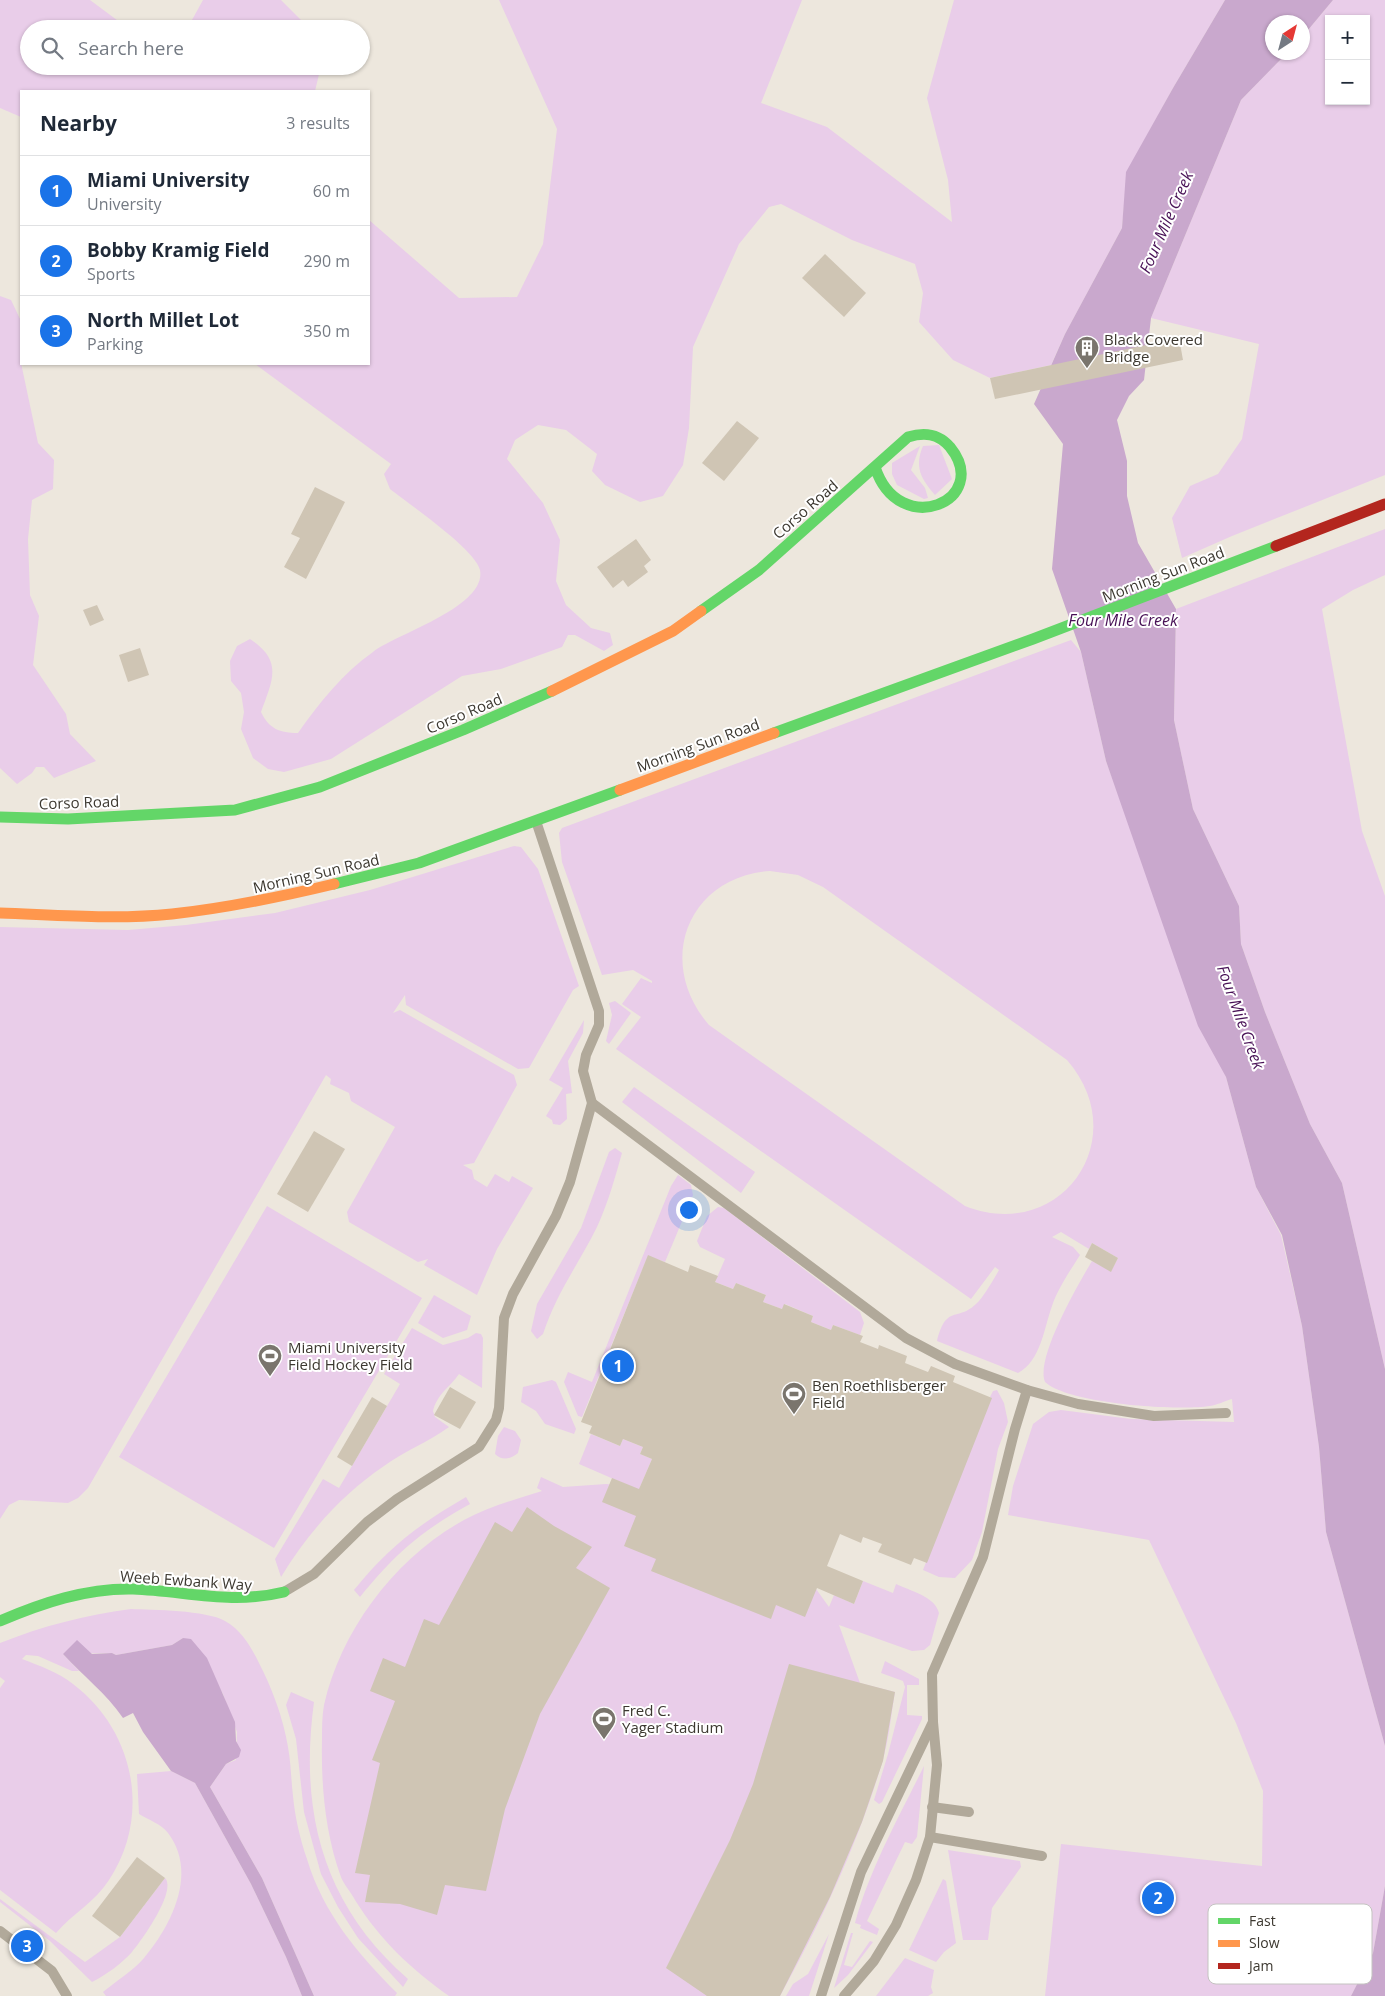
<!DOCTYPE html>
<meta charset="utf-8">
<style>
:root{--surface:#fff;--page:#f2f2f3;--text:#1f2937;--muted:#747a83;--line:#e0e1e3;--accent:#1a73e8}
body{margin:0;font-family:"Open Sans",sans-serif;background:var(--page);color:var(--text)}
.controls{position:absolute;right:15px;top:15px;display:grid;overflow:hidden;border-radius:0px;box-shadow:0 1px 4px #0004}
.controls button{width:45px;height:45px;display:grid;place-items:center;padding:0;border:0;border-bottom:1px solid var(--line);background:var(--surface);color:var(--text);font:25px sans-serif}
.compass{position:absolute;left:1265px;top:15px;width:45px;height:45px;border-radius:50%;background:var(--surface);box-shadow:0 1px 4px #0004;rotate:36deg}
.you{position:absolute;left:688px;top:1209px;width:18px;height:18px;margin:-12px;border:4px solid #fff;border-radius:50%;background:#1a73e8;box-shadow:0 0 0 8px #1a73e833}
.badge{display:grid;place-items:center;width:32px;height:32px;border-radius:50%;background:var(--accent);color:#fff;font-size:16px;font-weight:700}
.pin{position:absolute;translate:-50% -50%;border:2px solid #fff;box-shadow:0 1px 5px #0006}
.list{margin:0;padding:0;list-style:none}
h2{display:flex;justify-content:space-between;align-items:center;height:65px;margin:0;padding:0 20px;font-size:21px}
h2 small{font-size:16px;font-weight:400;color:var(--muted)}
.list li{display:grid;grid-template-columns:32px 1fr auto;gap:15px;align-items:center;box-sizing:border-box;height:70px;padding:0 20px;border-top:1px solid var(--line)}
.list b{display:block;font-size:19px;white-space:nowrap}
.list p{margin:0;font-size:16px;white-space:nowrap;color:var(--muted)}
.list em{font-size:16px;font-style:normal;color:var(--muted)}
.icon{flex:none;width:28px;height:28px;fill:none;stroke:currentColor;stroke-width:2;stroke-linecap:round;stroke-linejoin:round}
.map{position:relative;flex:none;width:1385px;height:1996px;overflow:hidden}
.search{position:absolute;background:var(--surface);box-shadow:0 1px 4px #0004;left:20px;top:20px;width:350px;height:55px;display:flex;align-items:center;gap:12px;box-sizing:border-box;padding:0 18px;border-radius:28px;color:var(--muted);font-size:19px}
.panel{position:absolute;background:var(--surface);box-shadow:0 1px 4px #0004;left:20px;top:90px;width:350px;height:275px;border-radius:0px}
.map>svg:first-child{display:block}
.green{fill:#e9cde9;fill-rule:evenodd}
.water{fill:#c9a8cd}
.building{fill:#cfc5b4}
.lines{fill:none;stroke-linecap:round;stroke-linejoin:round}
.lane{stroke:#b1a99a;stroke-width:10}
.fast{stroke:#63d668;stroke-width:11}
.slow{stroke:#ff974d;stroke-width:11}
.jam{stroke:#b3261e;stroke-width:11}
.labels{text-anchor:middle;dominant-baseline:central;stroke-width:4;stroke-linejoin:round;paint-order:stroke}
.poi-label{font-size:15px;fill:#3c3830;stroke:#fff;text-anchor:start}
.street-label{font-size:15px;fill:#3c3830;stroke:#fff}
.water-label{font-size:16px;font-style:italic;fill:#481156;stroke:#fff}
.key{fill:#fff;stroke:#c4c3c1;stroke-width:1}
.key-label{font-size:14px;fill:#3c3830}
</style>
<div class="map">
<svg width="1385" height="1996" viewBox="0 0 1385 1996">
<rect width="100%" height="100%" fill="#ede7dd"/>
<g class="green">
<polygon points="0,0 90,0 129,29 29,29 29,66 321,66 315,91 21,91 21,117 0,108"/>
<polygon points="203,0 281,0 310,29 187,29"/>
<path d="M 499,0 L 802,0 L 761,103 L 827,127 L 952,222 L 948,180 L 927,98 L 954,0 L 1225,0 L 1173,88 L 1127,172 L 1122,228 L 1065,334 L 1051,365 L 990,378 L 953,360 L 919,322 L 923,293 L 915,264 L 852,240 L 781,204 L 769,207 L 739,244 L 693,347 L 689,428 L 683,465 L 663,496 L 640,502 L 605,485 L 592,471 L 597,454 L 566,430 L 538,425 L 515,440 L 507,459 L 543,503 L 560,540 L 556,581 L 566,605 L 591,628 L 610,633 L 613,645 L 604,651 L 575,635 L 568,635 L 562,647 L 501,669 L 462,676 L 331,759 L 284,772 L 268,769 L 253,758 L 241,729 L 244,712 L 241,693 L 231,681 L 230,661 L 237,646 L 250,639 C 283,661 273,679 261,712 C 269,729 280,733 298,733 C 319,703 343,673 373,652 C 396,634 487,607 480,570 C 475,549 410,505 390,489 L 384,474 L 391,464 L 255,364 L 369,364 L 369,220 L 459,298 L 517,297 L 543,244 L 557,129 Z"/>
<path d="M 1333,0 L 1385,0 L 1385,475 L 1232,536 L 1182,558 L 1172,518 L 1190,486 L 1218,474 L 1242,439 L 1259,344 L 1151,318 L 1241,100 L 1287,53 L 1302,52 L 1303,36 ZM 1329,19 L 1366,19 L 1366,101 L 1329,101 Z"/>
<polygon points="0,296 11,300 21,321 21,363 38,443 54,460 53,489 32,500 28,539 30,595 39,616 33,665 66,714 70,734 96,761 54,778 44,767 36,767 32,773 17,784 0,768"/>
<path d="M 939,445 L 952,479 L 935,495 C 921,479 914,467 923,446 Z"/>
<polygon points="920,446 911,470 925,488 928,498 924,499 897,485 892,474 892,463"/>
<polygon points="1385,529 1385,575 1353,590 1322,609 1362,831 1385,896 1385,1369 1342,1183 1310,1124 1265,1012 1241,944 1239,906 1193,809 1174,720 1176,609"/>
<path d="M 1071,640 L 1081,652 L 1106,761 L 1148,876 L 1226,1077 L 1256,1187 L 1281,1235 L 1302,1326 L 1319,1447 L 1326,1532 L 1385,1746 L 1385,1886 L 1373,1953 L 1351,1996 L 1045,1996 L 1061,1844 L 1262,1866 L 1263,1791 L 1236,1723 L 1149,1540 L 1008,1515 L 1013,1486 L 1033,1424 L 1049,1412 L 1061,1410 L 1131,1419 L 1234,1422 L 1232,1399 C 1225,1401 1217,1405 1210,1406 C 1177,1411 1069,1404 1045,1382 C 1035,1358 1079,1283 1092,1261 L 1111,1271 L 1118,1258 L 1092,1243 L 1089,1249 L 1061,1232 L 1052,1237 L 1073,1247 L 1080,1255 C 1070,1271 1058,1288 1052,1306 C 1044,1328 1041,1361 1018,1373 L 937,1341 C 947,1303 957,1323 977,1303 C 983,1298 995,1277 999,1270 L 995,1267 L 971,1299 L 616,1049 L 641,1017 L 622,1004 L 641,978 L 652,983 L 652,981 L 633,970 L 602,975 L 562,862 L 559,833 L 562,828 ZM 770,871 L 798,875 L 823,887 L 1067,1060 C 1135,1138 1061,1244 965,1206 L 709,1025 C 655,963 687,877 770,871 Z"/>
<polygon points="514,846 521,847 538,869 579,986 573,990 529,1068 518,1069 406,1005 405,995 393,1013 400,1010 514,1075 517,1085 474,1163 463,1165 472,1170 474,1179 487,1187 495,1174 509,1182 512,1176 533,1188 497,1249 477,1295 424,1265 428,1259 418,1262 349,1222 347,1212 395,1127 351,1101 349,1093 330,1084 331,1079 326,1075 88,1488 78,1498 68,1503 19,1500 9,1505 0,1519 0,927 128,930 186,925 275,913 370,890"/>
<polygon points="615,1001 631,1013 609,1044 606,1041 612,1015 609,1003"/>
<polygon points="584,1020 583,1033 568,1061 572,1093 566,1094 567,1119 560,1125 553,1124 552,1120 546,1116 563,1088 549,1080"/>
<polygon points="634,1087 755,1172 741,1193 622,1102"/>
<path d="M 615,1148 L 622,1153 C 615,1178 608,1203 597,1227 C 578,1265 557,1292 543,1334 L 537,1339 L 531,1331 L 537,1304 L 581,1228 L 609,1152 Z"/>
<polygon points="678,1175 691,1185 693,1195 665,1262 648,1256 582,1417 578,1416 564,1382 568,1372 592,1382 671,1186"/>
<polygon points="267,1206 422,1298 274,1548 119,1457"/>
<polygon points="718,1207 724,1208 860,1312 864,1323 860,1335 833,1325 831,1330 811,1322 813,1316 785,1304 782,1309 763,1302 766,1295 736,1283 733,1289 715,1282 725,1259 700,1247 697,1241 707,1216"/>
<polygon points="434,1295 471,1316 467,1330 443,1338 418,1323"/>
<path d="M 412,1328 L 443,1345 L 468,1338 L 476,1333 L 481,1334 L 483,1338 L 482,1388 L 459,1374 C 450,1387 437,1394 433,1411 L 435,1417 L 449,1427 C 429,1442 404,1451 384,1466 C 341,1495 308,1533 281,1577 L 275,1559 L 323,1479 L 339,1488 L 400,1384 L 384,1374 Z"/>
<polygon points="552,1380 556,1382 576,1429 574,1434 545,1424 536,1411 521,1402 523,1387"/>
<polygon points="997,1390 1004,1403 1008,1422 998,1449 982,1532 972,1560 955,1578 939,1577 923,1570 991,1398 990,1397 993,1391"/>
<path d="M 504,1427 L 515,1431 L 521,1440 L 518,1453 C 511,1459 502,1461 495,1454 L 498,1436 Z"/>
<path d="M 591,1434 L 620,1446 L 623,1439 L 643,1447 L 640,1454 L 652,1459 L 640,1487 L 806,1575 L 829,1607 L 834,1595 L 854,1604 L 863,1581 L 893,1593 L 896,1584 C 910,1591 935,1596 939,1613 L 930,1645 L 924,1650 L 912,1651 L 839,1625 L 860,1683 L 895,1692 C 891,1715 889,1740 882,1763 C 858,1844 821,1922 780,1996 L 449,1996 C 411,1969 380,1940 355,1900 C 351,1892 344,1885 341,1877 C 325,1833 321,1785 322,1739 C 322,1728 322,1716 324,1705 C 341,1630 396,1557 464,1520 C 488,1507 516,1499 542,1491 L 537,1488 L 541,1477 L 563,1487 L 606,1484 L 632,1487 L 579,1464 Z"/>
<path d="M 466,1497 L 470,1504 C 421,1531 395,1554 360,1597 L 354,1590 C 389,1547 418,1525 466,1497 Z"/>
<path d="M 131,1609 C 153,1610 206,1610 225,1621 C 241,1630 250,1645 258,1661 C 272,1688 283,1717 288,1747 C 291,1763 291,1780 293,1796 C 295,1817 300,1839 307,1859 C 323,1913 358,1954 397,1993 L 395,1996 L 314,1996 L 262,1878 L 210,1787 L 226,1764 L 236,1760 L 237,1732 L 223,1694 L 213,1677 L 210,1666 L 183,1638 L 172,1645 L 116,1655 L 112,1653 L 63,1654 L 79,1671 L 72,1671 L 38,1656 L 26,1655 L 22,1659 C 40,1666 58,1672 73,1684 C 134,1730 152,1815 109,1880 C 95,1902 72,1914 56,1933 L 0,1890 L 0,1688 L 5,1681 L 0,1677 L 0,1643 C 43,1626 85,1615 131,1609 Z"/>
<polygon points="885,1661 919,1679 919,1685 907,1685 907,1715 922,1716 922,1719 882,1802 879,1804 874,1800 888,1754 905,1687 903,1681 881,1673"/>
<path d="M 291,1692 L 314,1702 C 299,1812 323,1905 408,1979 L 403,1987 L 358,1938 L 338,1907 L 321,1874 L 304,1812 L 296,1739 L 286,1705 Z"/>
<path d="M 924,1766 L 917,1837 L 912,1844 L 905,1842 L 867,1921 L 879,1929 L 877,1935 L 860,1928 L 861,1925 L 855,1923 C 870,1868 899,1817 924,1766 Z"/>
<path d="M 171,1771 L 195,1783 L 251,1884 L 286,1957 L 302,1996 L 106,1996 L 103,1992 C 116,1981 133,1971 144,1958 C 172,1925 198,1872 168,1833 C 161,1824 149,1820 139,1814 L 137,1774 Z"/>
<polygon points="948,1850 1020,1861 1021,1867 992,1908 988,1940 963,1940"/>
<path d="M 165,1878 C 177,1891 142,1940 132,1952 C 121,1964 106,1975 92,1982 L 50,1941 L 0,1902 L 0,1899 L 85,1962 L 120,1937 Z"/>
<polygon points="943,1879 946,1881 956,1943 944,1952 936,1962 909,1950"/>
<polygon points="851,1933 853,1933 844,1965 852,1967 870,1941 873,1942 848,1975 834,1988"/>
<polygon points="829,1934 809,1996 786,1996 793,1984 808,1974"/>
<polygon points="905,1958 934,1970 931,1987 933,1993 928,1996 876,1996"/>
</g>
<g class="water">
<polygon points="1225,0 1333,0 1303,36 1302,22 1272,22 1272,52 1287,53 1241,100 1151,318 1144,380 1129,396 1117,420 1127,461 1127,496 1138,543 1176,609 1174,720 1193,809 1239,906 1241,944 1265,1012 1310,1124 1342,1183 1385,1369 1385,1746 1326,1532 1319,1447 1302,1326 1282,1235 1256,1187 1226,1077 1198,1026 1106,761 1081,652 1052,569 1063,444 1034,404 1065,334 1122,228 1126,172 1173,88"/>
<path d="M 183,1638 L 191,1639 L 207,1658 L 235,1722 L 236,1741 L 241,1750 L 239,1757 L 226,1764 L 210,1787 L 262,1878 L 314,1996 L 302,1996 L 286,1957 L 251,1884 L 195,1783 L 171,1771 L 143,1732 L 133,1713 L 123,1718 C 106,1693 83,1676 63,1654 L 77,1640 L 92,1654 L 112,1653 L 116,1655 L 172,1645 Z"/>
<polygon points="1385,1886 1385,1996 1351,1996 1373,1953"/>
</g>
<g class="building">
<polygon points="825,254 866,293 844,317 802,278"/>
<polygon points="1179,338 1183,360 995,399 990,378"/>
<polygon points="737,421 759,438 724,481 702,463"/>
<polygon points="315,487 345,502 306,579 284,567 300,538 291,534"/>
<polygon points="636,539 651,560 644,566 648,572 628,587 623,580 613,588 597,567"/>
<polygon points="97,605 104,620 90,626 83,610"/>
<polygon points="140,648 149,675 128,682 119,655"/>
<polygon points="314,1131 345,1149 308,1212 277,1194"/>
<polygon points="1092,1243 1118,1258 1111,1272 1085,1257"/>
<polygon points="648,1255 688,1272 690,1265 718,1276 715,1282 733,1289 736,1283 766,1295 763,1302 782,1309 784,1304 813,1316 811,1322 831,1330 833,1325 863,1336 860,1342 878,1349 879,1345 907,1356 905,1363 928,1372 931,1366 955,1376 953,1382 992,1398 927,1563 914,1558 911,1565 878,1552 882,1544 863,1537 861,1543 840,1534 827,1566 863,1581 854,1604 817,1588 805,1617 776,1605 771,1619 651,1571 656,1559 624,1546 636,1516 602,1502 612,1478 639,1489 652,1459 640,1454 643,1447 623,1439 620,1446 589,1433 592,1426 581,1422"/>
<polygon points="450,1387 476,1402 460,1429 434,1415"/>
<polygon points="372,1397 387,1406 352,1466 337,1457"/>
<polygon points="527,1507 554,1526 592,1547 576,1568 610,1588 540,1714 505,1809 486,1891 445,1885 437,1915 400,1904 365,1902 370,1875 355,1873 380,1763 372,1760 395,1701 370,1691 383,1658 405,1667 424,1619 439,1625 495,1522 512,1532"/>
<polygon points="789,1664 895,1692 883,1761 862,1822 830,1897 780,1996 707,1996 666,1968 730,1840 753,1784"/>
<polygon points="137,1857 165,1878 120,1937 92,1916"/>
</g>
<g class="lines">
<g class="lane">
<polyline points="592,1103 906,1338 955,1364 1027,1390 1078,1404 1154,1416 1226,1413"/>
<polyline points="284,1592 314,1574 367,1522 397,1499 479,1447 496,1420 499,1408 504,1318 513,1294 556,1216 570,1182 592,1103 583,1071 586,1055 599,1025 599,1011 536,821"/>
<polyline points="932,1807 969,1812"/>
<polyline points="930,1837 1042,1856"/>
<polyline points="0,1931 52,1971 67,1996"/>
<polyline points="821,1996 861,1872 933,1722"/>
<polyline points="844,1996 874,1961 896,1925 916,1880 930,1837 937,1765 933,1722 932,1674 983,1557 1015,1429 1027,1390"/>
</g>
<g class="fast">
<path d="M 701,611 L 759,570 L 908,437 C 924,432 938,433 950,447 C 993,500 899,541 875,467"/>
<polyline points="774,733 1033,639 1276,546"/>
<polyline points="0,817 68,819 235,810 320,787 463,730 552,691"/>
<polyline points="334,884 419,863 620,790"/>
<path d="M 0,1621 C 42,1603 86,1588 133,1589 C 186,1591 231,1605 284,1592"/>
</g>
<g class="slow">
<polyline points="552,691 673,631 701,611"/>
<polyline points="620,790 774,733"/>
<path d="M 0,913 C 57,915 115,920 172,914 C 227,908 280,897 334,884"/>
</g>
<polyline class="jam" points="1276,546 1385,504"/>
</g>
<defs>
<symbol id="building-pin" viewBox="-11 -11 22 30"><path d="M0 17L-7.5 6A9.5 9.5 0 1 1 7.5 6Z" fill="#7a756d" stroke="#fff"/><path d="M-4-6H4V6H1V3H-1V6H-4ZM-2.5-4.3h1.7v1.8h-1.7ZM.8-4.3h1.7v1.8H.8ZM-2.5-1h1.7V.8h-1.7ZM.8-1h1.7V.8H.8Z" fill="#fff"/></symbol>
<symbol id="stadium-pin" viewBox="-11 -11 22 30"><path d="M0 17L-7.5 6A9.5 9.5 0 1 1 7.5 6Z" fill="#7a756d" stroke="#fff"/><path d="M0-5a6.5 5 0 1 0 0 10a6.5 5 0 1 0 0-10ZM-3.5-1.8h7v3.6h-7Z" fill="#fff"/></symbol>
</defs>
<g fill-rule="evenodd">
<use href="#building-pin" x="1073" y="334" width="28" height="38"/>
<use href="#stadium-pin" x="256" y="1342" width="28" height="38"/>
<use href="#stadium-pin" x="780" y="1380" width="28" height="38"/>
<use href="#stadium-pin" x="590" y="1705" width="28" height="38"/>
</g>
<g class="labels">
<g class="poi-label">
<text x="1104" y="339">Black Covered<tspan x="1104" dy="17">Bridge</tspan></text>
<text x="288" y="1347">Miami University<tspan x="288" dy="17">Field Hockey Field</tspan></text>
<text x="812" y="1385">Ben Roethlisberger<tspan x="812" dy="17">Field</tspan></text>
<text x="622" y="1710">Fred C.<tspan x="622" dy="17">Yager Stadium</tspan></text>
</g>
<g class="street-label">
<text transform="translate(805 509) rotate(-41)">Corso Road</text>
<text transform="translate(1163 574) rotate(-21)">Morning Sun Road</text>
<text transform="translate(464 713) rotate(-23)">Corso Road</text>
<text transform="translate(698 745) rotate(-20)">Morning Sun Road</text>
<text transform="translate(79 802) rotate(-2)">Corso Road</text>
<text transform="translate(316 873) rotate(-13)">Morning Sun Road</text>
<text transform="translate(186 1580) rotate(4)">Weeb Ewbank Way</text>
</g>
<g class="water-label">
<text transform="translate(1166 222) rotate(-66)">Four Mile Creek</text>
<text x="1123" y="620">Four Mile Creek</text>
<text transform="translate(1241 1017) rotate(70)">Four Mile Creek</text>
</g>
</g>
<rect x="1208" y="1904" width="164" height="80" rx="8" class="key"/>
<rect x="1218" y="1918" width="22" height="6" fill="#63d668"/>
<rect x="1218" y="1940" width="22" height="7" fill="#ff974d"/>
<rect x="1218" y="1963" width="22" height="6" fill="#b3261e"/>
<g class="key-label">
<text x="1249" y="1926">Fast</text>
<text x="1249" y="1948">Slow</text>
<text x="1249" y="1971">Jam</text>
</g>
</svg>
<div class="controls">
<button>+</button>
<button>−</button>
</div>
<svg class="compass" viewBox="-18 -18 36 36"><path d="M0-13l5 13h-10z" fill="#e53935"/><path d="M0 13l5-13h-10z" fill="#747a83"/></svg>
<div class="you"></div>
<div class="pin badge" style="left:618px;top:1366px">1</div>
<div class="pin badge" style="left:1158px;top:1898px">2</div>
<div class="pin badge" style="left:27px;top:1946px">3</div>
<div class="search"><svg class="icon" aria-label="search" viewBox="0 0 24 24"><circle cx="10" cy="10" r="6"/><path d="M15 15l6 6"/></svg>Search here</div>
<section class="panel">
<h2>Nearby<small>3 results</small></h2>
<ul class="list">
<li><span class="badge">1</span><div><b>Miami University</b><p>University</p></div><em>60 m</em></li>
<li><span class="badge">2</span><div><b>Bobby Kramig Field</b><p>Sports</p></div><em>290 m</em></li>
<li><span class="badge">3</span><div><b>North Millet Lot</b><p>Parking</p></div><em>350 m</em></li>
</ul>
</section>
</div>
